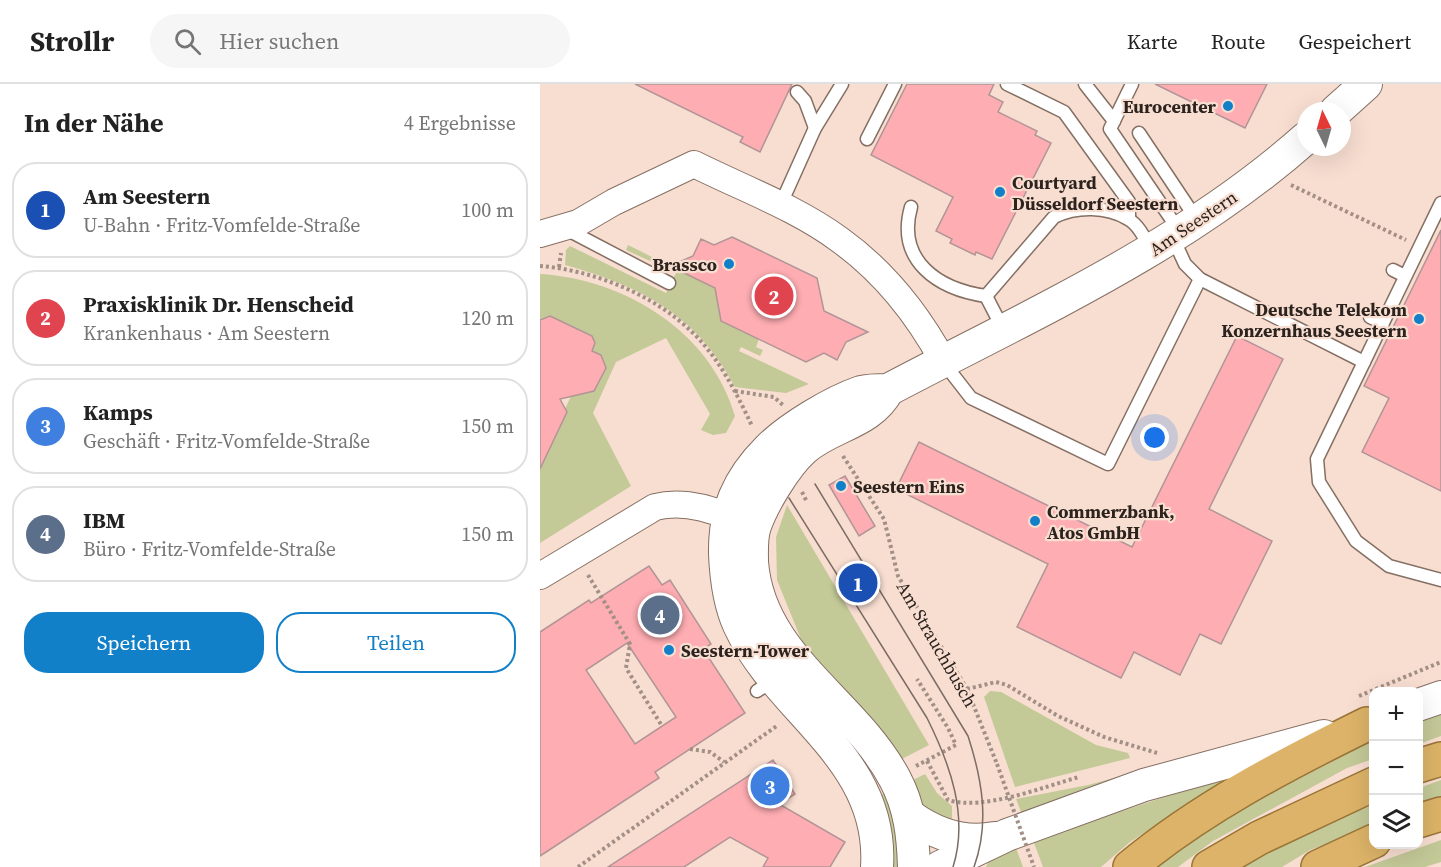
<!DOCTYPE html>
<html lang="de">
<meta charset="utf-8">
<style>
:root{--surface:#fff;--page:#f6f6f6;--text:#222;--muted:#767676;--line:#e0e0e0;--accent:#127fc9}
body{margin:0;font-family:"Source Serif 4",serif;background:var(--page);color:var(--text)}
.controls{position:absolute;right:18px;bottom:18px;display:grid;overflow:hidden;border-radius:12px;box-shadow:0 6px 24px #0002}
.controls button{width:54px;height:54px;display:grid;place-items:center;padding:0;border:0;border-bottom:2px solid var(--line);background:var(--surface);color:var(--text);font:30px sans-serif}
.compass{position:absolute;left:757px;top:18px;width:54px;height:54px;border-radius:50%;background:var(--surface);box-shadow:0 6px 24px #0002;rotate:355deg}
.you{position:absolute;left:615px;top:354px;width:21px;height:21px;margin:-15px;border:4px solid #fff;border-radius:50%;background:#1a73e8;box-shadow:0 0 0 9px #1a73e833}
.badge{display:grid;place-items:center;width:39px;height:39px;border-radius:50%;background:var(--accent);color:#fff;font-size:20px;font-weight:700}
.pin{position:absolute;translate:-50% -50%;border:3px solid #fff;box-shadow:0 2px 6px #0006}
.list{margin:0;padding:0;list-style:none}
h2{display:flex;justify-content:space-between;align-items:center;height:78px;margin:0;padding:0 24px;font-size:26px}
h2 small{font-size:20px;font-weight:400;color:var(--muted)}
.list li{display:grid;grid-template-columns:39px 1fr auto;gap:18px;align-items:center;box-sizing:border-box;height:96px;margin:0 12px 12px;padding:0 12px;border:2px solid var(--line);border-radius:24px}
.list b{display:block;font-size:22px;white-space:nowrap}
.list p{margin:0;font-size:20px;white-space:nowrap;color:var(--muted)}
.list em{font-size:20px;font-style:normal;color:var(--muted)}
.actions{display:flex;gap:12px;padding:18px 24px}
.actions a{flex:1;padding:14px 0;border:2px solid var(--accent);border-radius:24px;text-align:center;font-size:21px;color:var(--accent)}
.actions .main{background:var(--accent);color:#fff}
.icon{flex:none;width:33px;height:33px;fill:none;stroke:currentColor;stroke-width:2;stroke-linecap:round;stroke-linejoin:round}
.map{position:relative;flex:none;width:901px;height:783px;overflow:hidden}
header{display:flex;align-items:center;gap:36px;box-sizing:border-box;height:84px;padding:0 30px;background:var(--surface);border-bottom:2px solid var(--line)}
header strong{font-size:28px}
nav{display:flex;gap:33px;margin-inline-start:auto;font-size:21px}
.search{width:420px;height:54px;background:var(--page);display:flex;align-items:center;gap:15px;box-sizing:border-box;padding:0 21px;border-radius:33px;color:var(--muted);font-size:22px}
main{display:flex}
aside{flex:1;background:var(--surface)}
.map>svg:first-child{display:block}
.green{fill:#c4c998}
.building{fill:#feadb2;stroke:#b19596;stroke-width:1.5;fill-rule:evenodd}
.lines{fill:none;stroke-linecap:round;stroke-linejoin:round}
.service-casing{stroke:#856f63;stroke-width:15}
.minor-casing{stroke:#856f63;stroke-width:28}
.tertiary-casing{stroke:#856f63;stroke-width:34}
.trunk-casing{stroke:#997436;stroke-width:36}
.path{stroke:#a28f86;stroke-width:4;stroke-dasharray:3 3;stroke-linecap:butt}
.service{stroke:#fff;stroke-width:12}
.minor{stroke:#fff;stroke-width:26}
.tertiary{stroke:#fff;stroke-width:32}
.trunk{stroke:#dcb368;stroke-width:33}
.tram{stroke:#7c6c64;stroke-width:1.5}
.path-bridge{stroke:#a28f86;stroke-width:4;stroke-dasharray:3 3;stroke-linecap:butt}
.poi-dot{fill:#127fc9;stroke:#f8ded1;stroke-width:2}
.labels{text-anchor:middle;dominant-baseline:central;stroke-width:4.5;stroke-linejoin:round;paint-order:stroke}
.poi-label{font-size:18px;font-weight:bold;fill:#2c231e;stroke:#f8ded1;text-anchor:start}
.street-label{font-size:18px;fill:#2c231e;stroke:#f8ded1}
</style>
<header>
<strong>Strollr</strong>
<div class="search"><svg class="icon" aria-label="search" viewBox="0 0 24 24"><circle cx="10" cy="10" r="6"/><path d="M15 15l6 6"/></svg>Hier suchen</div>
<nav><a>Karte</a><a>Route</a><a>Gespeichert</a></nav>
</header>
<main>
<aside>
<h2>In der Nähe<small>4 Ergebnisse</small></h2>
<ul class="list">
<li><span class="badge" style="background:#1a4fb4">1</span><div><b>Am Seestern</b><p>U-Bahn · Fritz-Vomfelde-Straße</p></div><em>100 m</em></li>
<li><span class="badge" style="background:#e0444e">2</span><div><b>Praxisklinik Dr. Henscheid</b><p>Krankenhaus · Am Seestern</p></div><em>120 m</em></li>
<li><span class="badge" style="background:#3f7fe0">3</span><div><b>Kamps</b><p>Geschäft · Fritz-Vomfelde-Straße</p></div><em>150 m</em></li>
<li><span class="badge" style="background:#5c6f8a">4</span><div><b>IBM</b><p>Büro · Fritz-Vomfelde-Straße</p></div><em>150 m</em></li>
</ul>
<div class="actions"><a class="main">Speichern</a><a>Teilen</a></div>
</aside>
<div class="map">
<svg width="901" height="783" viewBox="0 0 901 783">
<rect width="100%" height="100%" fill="#f8ded1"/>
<g class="green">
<path d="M 88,161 L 178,206 L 176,208 L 181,237 L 219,255 L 216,263 L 223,266 L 220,272 L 201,263 L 199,267 L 269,300 L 246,309 L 195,303 C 157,231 101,202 25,181 L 26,166 L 30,162 L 126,209 L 136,189 L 86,166 Z"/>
<path d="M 0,190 C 85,195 171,248 195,332 L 186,349 L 173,351 L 161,346 L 170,330 L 126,254 L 76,278 L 53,329 L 91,402 L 0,459 L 0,376 L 9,366 L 27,328 L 25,325 L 31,312 L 61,271 L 52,267 L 55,259 L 52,252 L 10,232 L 0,236 Z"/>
<polygon points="247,421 389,661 358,677 263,560 237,496 236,453"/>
<polygon points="450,607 461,608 556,661 588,669 590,674 475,703 444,613"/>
<polygon points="901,629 901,652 879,660 879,637"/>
<polygon points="833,656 833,675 807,684 673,757 638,783 616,783 674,739"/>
<polygon points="632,678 483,733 476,715 548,701"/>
<path d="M 385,690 L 397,709 L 412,722 L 412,743 C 388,732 379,723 367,699 Z"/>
<polygon points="692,691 590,758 561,783 503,783 493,756"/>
<polygon points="901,696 901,716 879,724 879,704"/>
<polygon points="351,706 365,783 345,783 333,714"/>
<polygon points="833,721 833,742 770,766 742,783 703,783 776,743"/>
<polygon points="901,756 901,778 885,783 825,783"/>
<polygon points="476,764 483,783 446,783 451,773"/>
</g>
<g class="building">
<polygon points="95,0 252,0 220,68 200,58 203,53"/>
<polygon points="367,0 454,0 449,11 463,18 458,28 497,47 495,51 511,59 452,175 436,168 435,171 410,159 412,155 396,147 413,113 331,71"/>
<polygon points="615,0 727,0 705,44"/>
<polygon points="901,146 901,407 822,368 849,314 824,302"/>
<polygon points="192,153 277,194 284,227 328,248 306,258 297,276 284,269 266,278 181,237 175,204 130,182 153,172 161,155 174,161"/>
<polygon points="10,232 52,252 55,259 52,267 61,271 66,284 54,307 20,315 27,328 0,385 0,236"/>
<polygon points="697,252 743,275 669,425 732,457 681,560 660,550 640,591 594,568 581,594 477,543 508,480 356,405 379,358 592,463"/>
<polygon points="305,392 335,442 319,452 289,401"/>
<path d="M 109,482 L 122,501 L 130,496 L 171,560 L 163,565 L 205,629 L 115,688 L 119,694 L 0,772 L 0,548 L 49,516 L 51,519 ZM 87,559 L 136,633 L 95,660 L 46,586 Z"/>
<polygon points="233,676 255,710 239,720 305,758 290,783 223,783 228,774 190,753 144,783 68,783"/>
</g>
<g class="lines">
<defs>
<g id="service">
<polyline points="467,0 524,28 589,118 589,135"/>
<polyline points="545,0 574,37"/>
<polyline points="592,0 570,45 640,148"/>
<polyline points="257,8 265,17 275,44"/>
<polyline points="599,49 657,136"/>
<polyline points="327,55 355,0"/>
<polyline points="240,122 275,44 302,0"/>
<path d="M 371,123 C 356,177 398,205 446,212"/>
<polyline points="26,145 129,199"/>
<polyline points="633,154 645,180 660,195 824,278 777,375 779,398 816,457 849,482 901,496"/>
<polyline points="853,186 865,192"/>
<polyline points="830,233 843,239"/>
<path d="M 463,245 L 446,212 L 514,133 C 536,122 567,122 588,135 C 599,141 605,155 611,166"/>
<polyline points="403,278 431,314 568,380 660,195"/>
<polyline points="824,278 901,119"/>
<polyline points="217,607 235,595"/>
</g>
<g id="minor">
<path d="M 0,150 L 38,139 L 74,118 L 154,80 C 202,104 257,124 300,156 C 343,187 378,231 403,277"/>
<path d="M 0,492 L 115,423 C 147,415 176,427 205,439"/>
</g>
<g id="tertiary">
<polyline points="796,27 826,0"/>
<path d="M 348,306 C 330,340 291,341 264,365 C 246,381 223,419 215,442 C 211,453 212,466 212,478 C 219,573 314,617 355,695 C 370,723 373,752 374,783"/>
<polyline points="878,621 901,613"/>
<path d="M 370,732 C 395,750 424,760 455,754"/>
<path d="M 337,783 C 344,674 239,628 199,541 C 189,519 186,494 185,470 C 184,427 198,395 228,365 C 249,344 292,318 321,308 C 329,306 339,306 348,306 C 492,230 643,163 766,54"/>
<polyline points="400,783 467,751 604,701 784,652"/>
</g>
<g id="trunk">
<polyline points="878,682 901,675"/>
<polyline points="878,737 901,730"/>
<path d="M 590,783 C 661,724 744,681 827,640"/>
<polyline points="669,783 719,754 834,700"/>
<polyline points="778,783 834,757"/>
</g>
</defs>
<use href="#service" class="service-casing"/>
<use href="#minor" class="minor-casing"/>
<use href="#tertiary" class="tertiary-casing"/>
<use href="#trunk" class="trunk-casing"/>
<g class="path">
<polyline points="751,101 866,156"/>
<path d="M 0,182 C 53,186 115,211 153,249 C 179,274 197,310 212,342"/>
<polyline points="19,183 21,169"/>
<polyline points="195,307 234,313 243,321"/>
<polyline points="303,372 344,435 358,492 427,605 457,680"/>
<polyline points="262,408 267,418"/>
<polyline points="48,491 90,560 86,584 122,642"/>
<polyline points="427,605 456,598 467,601 518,632 564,653 617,669"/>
<polyline points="819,612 901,578"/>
<polyline points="150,665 170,668 184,678"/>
<path d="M 387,677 L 408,716 C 443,727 503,703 539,693"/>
<polyline points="376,682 416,661 408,644 377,595"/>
<polyline points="38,783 238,641"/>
</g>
<use href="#service" class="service"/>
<use href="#minor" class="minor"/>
<use href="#tertiary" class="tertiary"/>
<use href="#trunk" class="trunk"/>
<g class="tram">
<path d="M 275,400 L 428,652 C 442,695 450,739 434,783"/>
<path d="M 249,414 L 387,634 C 410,680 429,732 413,783"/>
</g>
<polyline class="path-bridge" points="457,680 494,783"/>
</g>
<g class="poi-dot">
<circle cx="688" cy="22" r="6"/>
<circle cx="460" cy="108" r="6"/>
<circle cx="189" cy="180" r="6"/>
<circle cx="879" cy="235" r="6"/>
<circle cx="301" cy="402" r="6"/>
<circle cx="495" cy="437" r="6"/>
<circle cx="129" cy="566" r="6"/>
</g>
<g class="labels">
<g class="poi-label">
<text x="676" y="22" text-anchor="end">Eurocenter</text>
<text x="472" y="98">Courtyard<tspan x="472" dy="21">Düsseldorf Seestern</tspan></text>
<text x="177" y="180" text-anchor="end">Brassco</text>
<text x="867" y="225" text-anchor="end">Deutsche Telekom<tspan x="867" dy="21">Konzernhaus Seestern</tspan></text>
<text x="313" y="402">Seestern Eins</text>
<text x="507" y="427">Commerzbank,<tspan x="507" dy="21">Atos GmbH</tspan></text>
<text x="141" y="566">Seestern-Tower</text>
</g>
<g class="street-label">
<text transform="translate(653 139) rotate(-34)">Am Seestern</text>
<text transform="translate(397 560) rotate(60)">Am Strauchbusch</text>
</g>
</g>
</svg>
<div class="controls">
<button>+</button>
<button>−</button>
<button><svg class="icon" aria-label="layers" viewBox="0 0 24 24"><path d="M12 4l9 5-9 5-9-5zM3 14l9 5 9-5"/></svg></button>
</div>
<svg class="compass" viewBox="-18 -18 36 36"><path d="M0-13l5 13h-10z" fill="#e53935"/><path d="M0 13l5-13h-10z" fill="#767676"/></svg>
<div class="you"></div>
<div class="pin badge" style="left:318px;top:499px;background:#1a4fb4">1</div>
<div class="pin badge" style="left:234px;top:212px;background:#e0444e">2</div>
<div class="pin badge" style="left:230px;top:702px;background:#3f7fe0">3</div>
<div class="pin badge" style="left:120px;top:531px;background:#5c6f8a">4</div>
</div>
</main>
